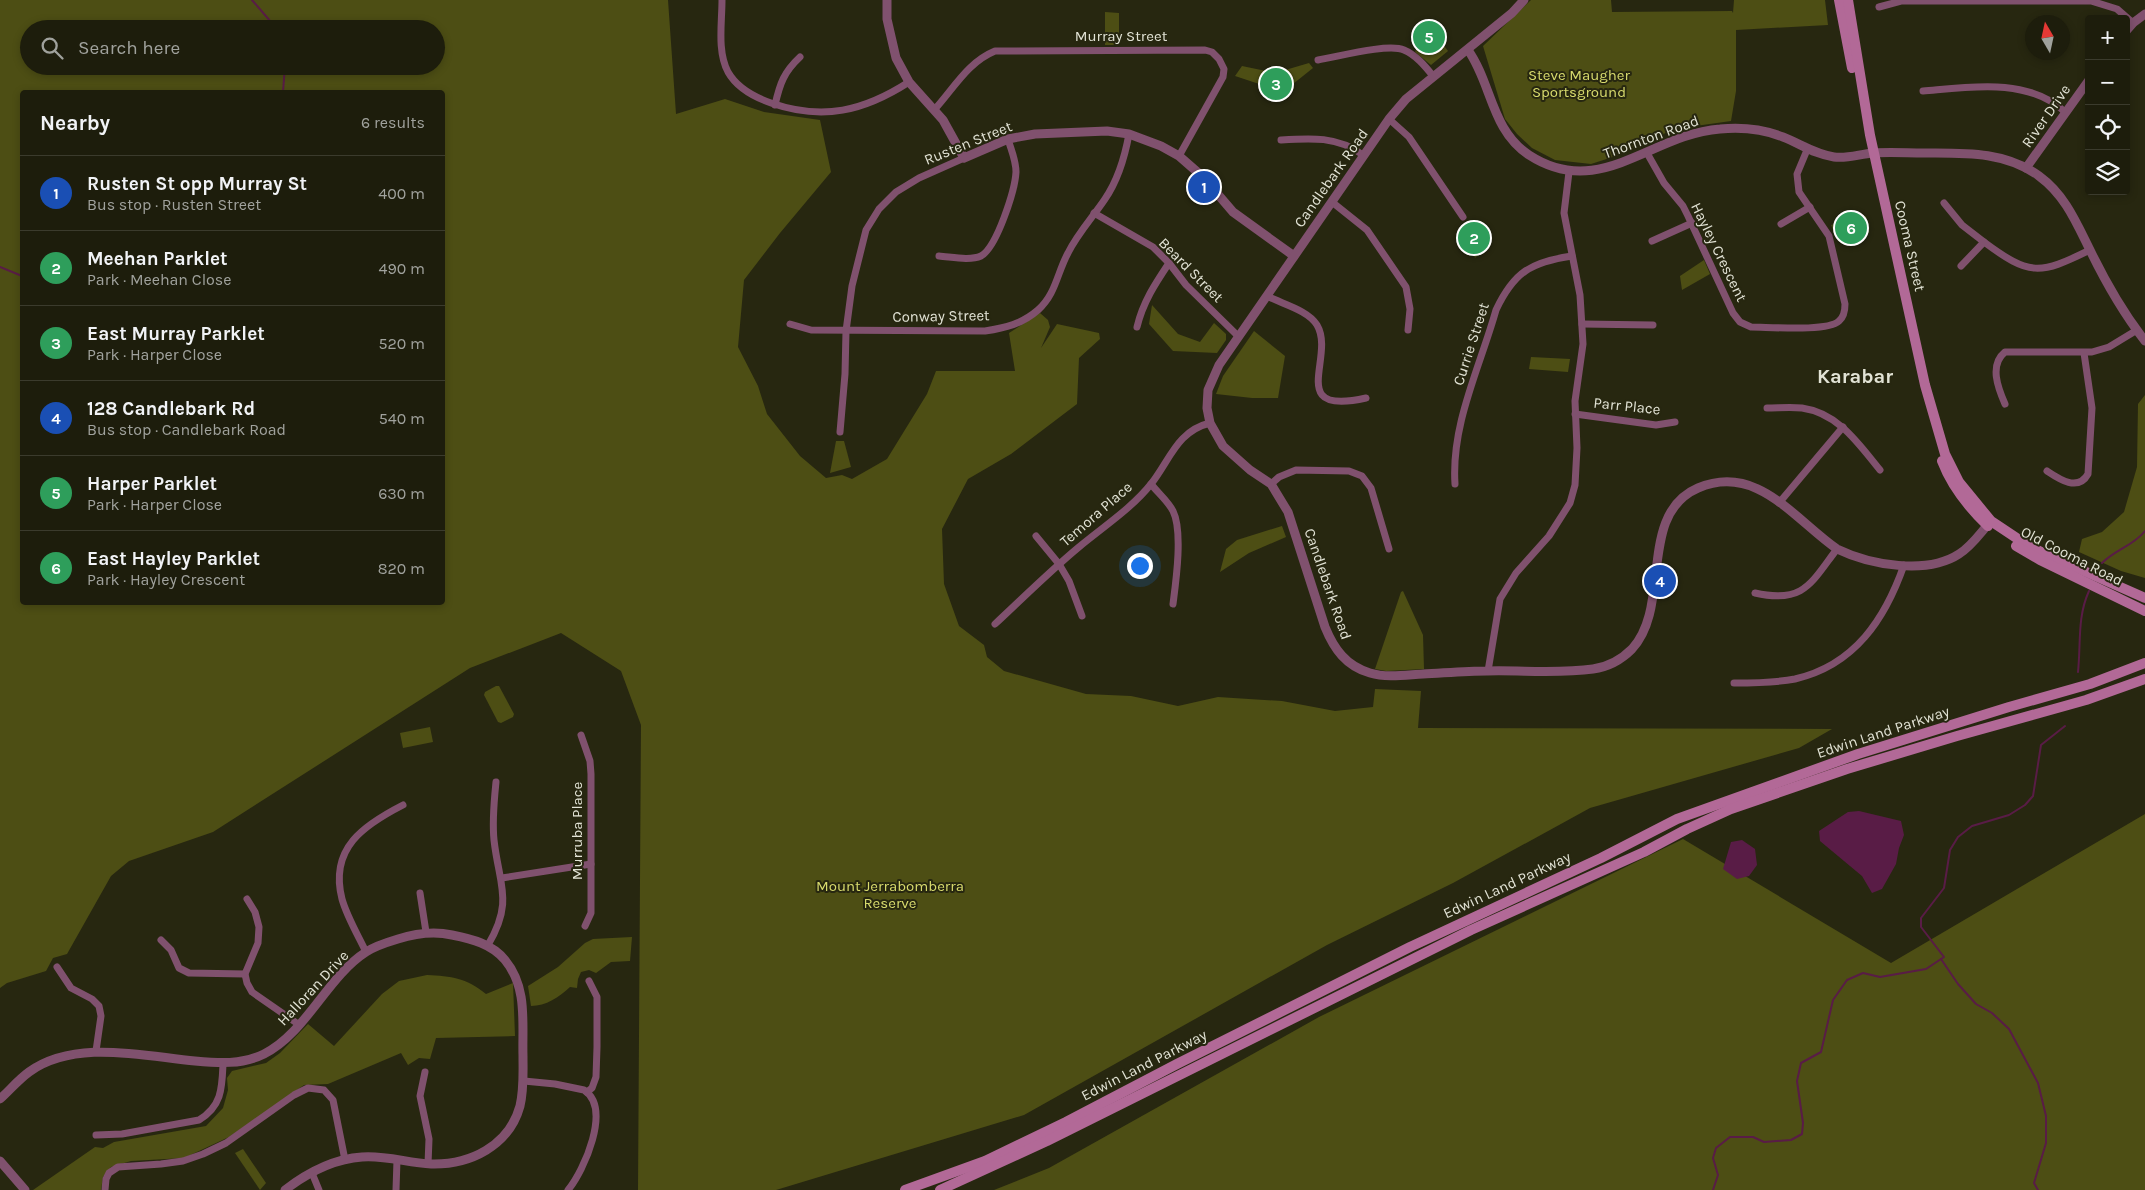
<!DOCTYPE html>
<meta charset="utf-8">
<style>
:root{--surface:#1d1d0c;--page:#252615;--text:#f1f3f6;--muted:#a0a29d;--line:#3b3b2d;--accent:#f590d1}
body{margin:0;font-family:Karla,sans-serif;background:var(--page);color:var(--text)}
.controls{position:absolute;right:15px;top:15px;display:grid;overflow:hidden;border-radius:5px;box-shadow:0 2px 8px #0003}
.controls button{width:45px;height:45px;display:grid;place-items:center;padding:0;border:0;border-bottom:1px solid var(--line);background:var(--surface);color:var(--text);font:25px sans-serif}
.compass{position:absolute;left:2025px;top:15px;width:45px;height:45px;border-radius:50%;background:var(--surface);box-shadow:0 2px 8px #0003;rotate:351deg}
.you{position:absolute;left:1139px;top:565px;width:18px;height:18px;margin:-12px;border:4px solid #fff;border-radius:50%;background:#1a73e8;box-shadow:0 0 0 8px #1a73e833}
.badge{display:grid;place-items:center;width:32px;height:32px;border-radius:50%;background:var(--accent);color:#fff;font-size:16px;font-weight:700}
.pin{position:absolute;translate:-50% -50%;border:2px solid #fff;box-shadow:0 1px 5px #0006}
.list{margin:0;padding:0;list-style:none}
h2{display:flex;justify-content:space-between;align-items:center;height:65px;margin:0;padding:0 20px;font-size:21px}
h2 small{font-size:16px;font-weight:400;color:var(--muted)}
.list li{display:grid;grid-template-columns:32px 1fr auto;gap:15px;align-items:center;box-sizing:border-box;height:75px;padding:0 20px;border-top:1px solid var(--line)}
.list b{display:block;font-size:19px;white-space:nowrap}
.list p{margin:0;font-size:16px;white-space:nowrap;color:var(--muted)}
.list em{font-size:16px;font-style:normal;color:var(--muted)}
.icon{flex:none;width:28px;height:28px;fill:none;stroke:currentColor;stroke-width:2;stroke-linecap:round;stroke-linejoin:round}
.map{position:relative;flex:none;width:2145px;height:1190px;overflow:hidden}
.search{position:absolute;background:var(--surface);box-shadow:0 2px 8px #0003;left:20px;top:20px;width:425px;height:55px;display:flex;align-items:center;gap:12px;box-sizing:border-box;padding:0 18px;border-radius:28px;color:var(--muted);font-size:19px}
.panel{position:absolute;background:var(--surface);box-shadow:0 2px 8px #0003;left:20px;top:90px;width:425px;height:515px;border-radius:5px}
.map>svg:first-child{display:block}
.green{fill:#4d4e14;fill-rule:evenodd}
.water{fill:#591c46}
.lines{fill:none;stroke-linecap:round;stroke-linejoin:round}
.stream{stroke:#591c46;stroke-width:2}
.minor{stroke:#80516e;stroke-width:7}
.tertiary{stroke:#80516e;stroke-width:9}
.secondary{stroke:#b26997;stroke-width:10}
.labels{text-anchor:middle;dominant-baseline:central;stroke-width:4;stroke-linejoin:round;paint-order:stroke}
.street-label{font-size:15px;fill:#e2e3d5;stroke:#272710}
.park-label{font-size:15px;fill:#d8db6d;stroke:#272710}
.district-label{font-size:20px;font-weight:bold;fill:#e2e3d5;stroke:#272710}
</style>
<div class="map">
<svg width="2145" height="1190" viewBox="0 0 2145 1190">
<rect width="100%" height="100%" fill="#272710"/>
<g class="green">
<path d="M 0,0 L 668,0 L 676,114 L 725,99 L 764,112 L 820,120 L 831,172 L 780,233 L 744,280 L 738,347 L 758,386 L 767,414 L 800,456 L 826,478 L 842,475 L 852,479 L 887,459 L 927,394 L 936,371 L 1015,371 L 1009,333 L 1040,313 L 1048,320 L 1050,327 L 1041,348 L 1057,324 L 1099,333 L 1100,339 L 1079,358 L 1077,404 L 1011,454 L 968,479 L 942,529 L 944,584 L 959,626 L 984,645 L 987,657 L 1004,671 L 1086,694 L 1131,696 L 1178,706 L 1218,697 L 1282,701 L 1335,711 L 1373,707 L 1375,689 L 1421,691 L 1418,728 L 1832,729 L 1799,748 L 1590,808 L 1453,883 L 1327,945 L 1024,1115 L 776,1190 L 638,1190 L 641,725 L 621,671 L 561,633 L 470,668 L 213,832 L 129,861 L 111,876 L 67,954 L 53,958 L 46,971 L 7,983 L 0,988 ZM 29,29 L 436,29 L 436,66 L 29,66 ZM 22,92 L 442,92 L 442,602 L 22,602 Z"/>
<polygon points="1531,0 1611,0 1612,12 1732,11 1733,13 1734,0 1825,0 1828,25 1736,30 1736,91 1731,121 1674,129 1619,155 1591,164 1555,160 1532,148 1517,134 1505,119 1483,46"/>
<polygon points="1105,12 1119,13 1119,45 1105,45"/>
<polygon points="1427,23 1448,51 1431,65 1415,52"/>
<polygon points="1309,63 1313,68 1283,92 1235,76 1242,66 1275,73"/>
<polygon points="1866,216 1869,232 1838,241 1831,225"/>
<polygon points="1469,227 1488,246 1475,258 1464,230"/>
<polygon points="1704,260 1710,274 1682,290 1680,276"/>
<polygon points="1152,305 1178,334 1200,342 1214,323 1226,334 1226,340 1217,353 1173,351 1149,324"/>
<polygon points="1254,331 1285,356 1278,398 1252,398 1216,394 1223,376"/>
<polygon points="1531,357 1570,359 1568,372 1529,369"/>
<polygon points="2145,395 2145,578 2121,571 2079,552 2082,539 2102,532 2124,512 2137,467 2138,404"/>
<polygon points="836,441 844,441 851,467 830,473"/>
<polygon points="1282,526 1286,537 1249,553 1220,572 1226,549 1237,540"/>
<polygon points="1403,591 1423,635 1424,669 1386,671 1375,669 1401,592"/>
<polygon points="496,686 499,686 514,714 513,717 501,723 498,722 484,695 485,692"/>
<polygon points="430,727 433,742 403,748 400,733"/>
<polygon points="2145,814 2145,1190 994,1190 1049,1168 1319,1017 1683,839 1891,963"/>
<path d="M 632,937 L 630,961 L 611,962 L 596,973 L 589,970 L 581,972 L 578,979 L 577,988 L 570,987 C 559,997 546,1006 531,1006 L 528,986 L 558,967 L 585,943 L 593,939 Z"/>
<path d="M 427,975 C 451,976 467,978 486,994 L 513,983 L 515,1036 L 436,1038 L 430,1059 L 419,1058 L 408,1065 L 401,1053 L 328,1084 L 304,1085 L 229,1137 L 184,1158 L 131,1161 L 111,1167 L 103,1177 L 101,1190 L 33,1190 L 95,1147 L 103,1148 L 114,1142 L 206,1126 L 223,1108 L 228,1090 L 227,1078 L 232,1071 L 266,1063 L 280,1053 L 308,1024 L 334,1046 L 382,994 L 399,981 Z"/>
<polygon points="243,1149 266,1183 260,1190 235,1153"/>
</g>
<g class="water">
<polygon points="1859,811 1901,821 1904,835 1899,848 1896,864 1882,889 1872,893 1862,876 1820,841 1819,831 1848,812"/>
<polygon points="1742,840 1755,849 1757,865 1749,876 1737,879 1723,869 1731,842"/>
</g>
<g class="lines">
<g class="stream">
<polyline points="252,0 277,29"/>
<polyline points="283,92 285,66"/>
<polyline points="0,267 22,276"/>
<path d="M 2102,563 C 2116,549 2133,546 2145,531"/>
<path d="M 2078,672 C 2081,644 2077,617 2089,591"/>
<polyline points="1941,959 1958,984 1976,1004 1992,1013 2009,1029 2038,1083 2046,1116 2046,1143 2034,1183 2038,1190"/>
<polyline points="1713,1190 1718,1175 1713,1158 1716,1148 1730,1137 1753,1137 1764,1142 1791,1140 1802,1134 1803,1123 1797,1081 1801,1063 1821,1052 1833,1000 1847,980 1863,973 1880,977 1926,969 1944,957 1921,927 1921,918 1944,888 1950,850 1958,837 1972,826 2009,815 2025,805 2033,796 2041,745 2065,726"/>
</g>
<g class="minor">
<path d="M 722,0 C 722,23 717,51 728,72 C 737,88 754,97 771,103 C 823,121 864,111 909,82"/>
<polyline points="1879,7 1901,1 2091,1 2117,9 2133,23"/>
<path d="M 1318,60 C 1337,57 1388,43 1404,50 C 1416,55 1425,66 1433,76"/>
<path d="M 1923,91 C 1969,87 2028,77 2065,112"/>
<path d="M 775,105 C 780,83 784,72 800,57"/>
<path d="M 935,109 C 954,88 968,62 995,51 L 1205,50 L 1212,52 L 1219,59 L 1224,69 L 1223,77 L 1179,156"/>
<polyline points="1389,119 1409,137 1463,217"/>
<path d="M 1281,140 C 1310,138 1338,136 1363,155"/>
<path d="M 1647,153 L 1664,183 L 1683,206 L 1688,216 L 1733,313 L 1740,322 L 1751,327 C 1769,327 1828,332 1839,321 C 1844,317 1845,310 1845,304 L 1829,236 L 1799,192 L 1797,174 L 1807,150"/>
<polyline points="1332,202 1367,230 1406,287 1410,309 1408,330"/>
<polyline points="1944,203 1962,225 1984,242"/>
<polyline points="1094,213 1153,247 1169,263 1186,285 1238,336"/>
<polyline points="1781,224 1810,207"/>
<polyline points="1652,241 1692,223"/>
<path d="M 939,256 C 952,257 970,261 981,256 C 997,247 1015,190 1016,172 C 1016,160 1011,150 1008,139"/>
<path d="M 1961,266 L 1984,242 C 2030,276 2039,275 2090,250"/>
<path d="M 1267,296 C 1282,304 1308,310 1317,325 C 1336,357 1285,416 1366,398"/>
<path d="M 790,324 L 811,330 L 985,331 C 1005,328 1022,324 1038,310 C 1056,294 1057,273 1068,253 C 1078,233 1093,217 1105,199 C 1118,180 1125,156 1129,134"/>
<polyline points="1582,324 1653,325"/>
<path d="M 1137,327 C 1143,302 1155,284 1169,263"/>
<path d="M 2005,404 C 1998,388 1989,365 2005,352 L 2092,352 L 2109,347 L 2137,330"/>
<path d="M 1767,408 C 1778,408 1790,407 1802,408 C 1838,413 1858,443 1880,470"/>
<polyline points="1575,414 1656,425 1675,422"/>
<polyline points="840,432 845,374 846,331 852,286 866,230 879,209 896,192 919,178 964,158"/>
<path d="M 2047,471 C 2059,479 2078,492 2088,474 L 2092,408 L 2084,353"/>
<path d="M 1151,484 C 1158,493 1168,501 1173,511 C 1183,531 1176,581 1173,604"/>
<polyline points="1271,484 1279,477 1296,470 1349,471 1362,476 1371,488 1389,549"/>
<path d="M 1455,484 C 1451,424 1480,367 1496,310 C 1514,272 1531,262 1572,256"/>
<polyline points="1779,503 1843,427"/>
<polyline points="1036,536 1059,564 1069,581 1082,616"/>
<path d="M 1755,593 C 1804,604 1811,583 1837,549"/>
<path d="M 995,624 C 1023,598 1050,571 1079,547 C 1103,527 1132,508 1151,484 C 1170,460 1177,431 1210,423"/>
<polyline points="1488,671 1500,599 1516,573 1549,536 1570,503 1575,485 1577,448 1575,401 1583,344 1580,295 1564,213 1569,172"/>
<path d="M 1734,683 C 1754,683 1775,683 1795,679 C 1855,665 1885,619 1904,565"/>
<polyline points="581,735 590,761 591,774 591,913 585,926"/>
<polyline points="502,878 591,864"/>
<polyline points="420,893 426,932"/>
<polyline points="247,899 255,912 259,927 258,943 245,974 247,983 252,992 298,1024"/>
<polyline points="161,940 171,950 179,968 189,973 245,974"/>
<path d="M 488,945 C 514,901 499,885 494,840 C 492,820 494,802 496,782"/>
<path d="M 366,952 C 358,935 347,917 342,899 C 329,848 364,825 403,805"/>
<polyline points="57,967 71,988 92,999 99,1006 101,1016 96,1051"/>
<polyline points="425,1072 420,1096 429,1139 428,1164"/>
<path d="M 524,1081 L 555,1084 L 584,1090 C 612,1108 584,1171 568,1190"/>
<polyline points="587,1092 592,1088 596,1077 597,1047 597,997 589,981"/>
<path d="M 96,1135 L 122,1134 L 199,1120 C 222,1106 222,1088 223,1064"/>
<polyline points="312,1173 319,1190"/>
<polyline points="105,1190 106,1179 109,1173 118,1167 161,1164 183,1161 203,1154 226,1143 294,1095 308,1088 324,1090 333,1100 345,1160"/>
<polyline points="396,1190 397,1160"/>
</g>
<g class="tertiary">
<polyline points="887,0 887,19 896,58 909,82 943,120 964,158 1008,139 1035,134 1107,131 1129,134 1161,146 1179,156 1203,177 1233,212 1294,256"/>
<path d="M 1524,0 L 1512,13 L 1406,99 L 1389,119 L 1219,365 L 1208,390 L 1207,408 L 1210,423 L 1223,446 L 1250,470 L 1271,484 L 1288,512 L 1325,627 C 1334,649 1346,666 1370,673 C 1387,678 1405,675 1423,674 C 1444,673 1466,671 1487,671 C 1522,670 1558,674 1593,669 C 1608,667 1621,660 1632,649 C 1672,606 1637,514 1698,488 C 1757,463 1794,519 1837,549 C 1870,565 1927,575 1959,554 C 1972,546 1981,532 1991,521"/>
<polyline points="2126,31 2133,23 2145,14"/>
<path d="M 1468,50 C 1492,84 1491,130 1529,155 C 1600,201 1651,134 1720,129 C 1741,127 1763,129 1783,137 C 1801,144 1814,154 1834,157 C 1847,159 1860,154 1873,153 C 1890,152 1907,153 1924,153 C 1964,153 2005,151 2039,176 C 2065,195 2076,222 2090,250 C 2105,281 2124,314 2145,341"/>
<polyline points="2026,168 2089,80"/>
<path d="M 0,1099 C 10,1090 18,1080 29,1072 C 75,1039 142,1056 195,1061 C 218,1063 242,1065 264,1054 C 306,1033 327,977 366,952 C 375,946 388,942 398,939 C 417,933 434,931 452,935 C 472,939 492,944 505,960 C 528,988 522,1023 523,1056 C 523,1073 524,1089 520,1106 C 509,1146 470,1165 431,1164 C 408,1163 385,1155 362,1157 C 333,1159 307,1173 285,1190"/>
<polyline points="0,1161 25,1190"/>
</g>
<g class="secondary">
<polyline points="1839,0 1852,68"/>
<polyline points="1848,0 1870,135 1925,385 1945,454 1959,482 1991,521 2024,543 2041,552 2145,598"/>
<path d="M 1942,461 C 1952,487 1968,507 1988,526"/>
<polyline points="2016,546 2040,560 2145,611"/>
<polyline points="905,1190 985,1161 1066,1122 1177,1064 1410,947 1601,858 1677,819 1858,754 2009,707 2090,684 2145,663"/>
<polyline points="940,1190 1047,1141 1471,930 1644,852 1687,829 1731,809 1847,769 1957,736 2086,700 2145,679"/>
</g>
</g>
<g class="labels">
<g class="street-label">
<text x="1121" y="36">Murray Street</text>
<text transform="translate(2046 116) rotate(-55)">River Drive</text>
<text transform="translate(1651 137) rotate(-20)">Thornton Road</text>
<text transform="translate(968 143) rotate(-22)">Rusten Street</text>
<text transform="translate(1331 178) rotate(-55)">Candlebark Road</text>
<text transform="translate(1910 246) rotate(77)">Cooma Street</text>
<text transform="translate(1719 252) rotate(64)">Hayley Crescent</text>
<text transform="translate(1191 270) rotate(45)">Beard Street</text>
<text transform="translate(941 316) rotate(-1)">Conway Street</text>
<text transform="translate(1471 344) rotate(-72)">Currie Street</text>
<text transform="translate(1627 406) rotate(6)">Parr Place</text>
<text transform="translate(1096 514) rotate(-41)">Temora Place</text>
<text transform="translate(2072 556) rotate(27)">Old Cooma Road</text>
<text transform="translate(1328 584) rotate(71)">Candlebark Road</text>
<text transform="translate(1883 732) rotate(-18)">Edwin Land Parkway</text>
<text transform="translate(577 831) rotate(-90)">Murruba Place</text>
<text transform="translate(1507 885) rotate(-25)">Edwin Land Parkway</text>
<text transform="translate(313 988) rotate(-47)">Halloran Drive</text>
<text transform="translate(1144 1065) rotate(-27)">Edwin Land Parkway</text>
</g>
<g class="park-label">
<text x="1579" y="75">Steve Maugher<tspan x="1579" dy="17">Sportsground</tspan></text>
<text x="890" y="886">Mount Jerrabomberra<tspan x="890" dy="17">Reserve</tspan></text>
</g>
<g class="district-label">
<text x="1855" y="376">Karabar</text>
</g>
</g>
</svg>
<div class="controls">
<button>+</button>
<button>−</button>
<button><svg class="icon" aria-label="locate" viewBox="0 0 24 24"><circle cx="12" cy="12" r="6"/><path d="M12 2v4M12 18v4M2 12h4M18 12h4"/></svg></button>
<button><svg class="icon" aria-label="layers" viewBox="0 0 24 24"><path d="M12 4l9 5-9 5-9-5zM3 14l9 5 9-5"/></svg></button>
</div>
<svg class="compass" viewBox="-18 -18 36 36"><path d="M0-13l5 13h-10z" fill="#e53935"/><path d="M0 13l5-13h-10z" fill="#a0a29d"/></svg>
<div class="you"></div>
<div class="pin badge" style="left:1204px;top:187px;background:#1a4fb4">1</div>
<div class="pin badge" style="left:1474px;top:238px;background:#2e9e5b">2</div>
<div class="pin badge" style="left:1276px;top:84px;background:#2e9e5b">3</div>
<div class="pin badge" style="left:1660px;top:581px;background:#1a4fb4">4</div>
<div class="pin badge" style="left:1429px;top:37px;background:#2e9e5b">5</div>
<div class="pin badge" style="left:1851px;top:228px;background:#2e9e5b">6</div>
<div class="search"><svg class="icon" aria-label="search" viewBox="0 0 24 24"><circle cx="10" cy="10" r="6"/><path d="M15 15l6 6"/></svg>Search here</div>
<section class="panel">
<h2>Nearby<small>6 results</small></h2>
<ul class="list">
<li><span class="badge" style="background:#1a4fb4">1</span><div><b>Rusten St opp Murray St</b><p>Bus stop · Rusten Street</p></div><em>400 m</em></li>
<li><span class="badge" style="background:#2e9e5b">2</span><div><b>Meehan Parklet</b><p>Park · Meehan Close</p></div><em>490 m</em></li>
<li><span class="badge" style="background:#2e9e5b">3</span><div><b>East Murray Parklet</b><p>Park · Harper Close</p></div><em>520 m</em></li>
<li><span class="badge" style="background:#1a4fb4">4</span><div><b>128 Candlebark Rd</b><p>Bus stop · Candlebark Road</p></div><em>540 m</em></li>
<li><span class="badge" style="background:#2e9e5b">5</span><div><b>Harper Parklet</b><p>Park · Harper Close</p></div><em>630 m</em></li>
<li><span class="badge" style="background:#2e9e5b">6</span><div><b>East Hayley Parklet</b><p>Park · Hayley Crescent</p></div><em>820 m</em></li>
</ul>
</section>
</div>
